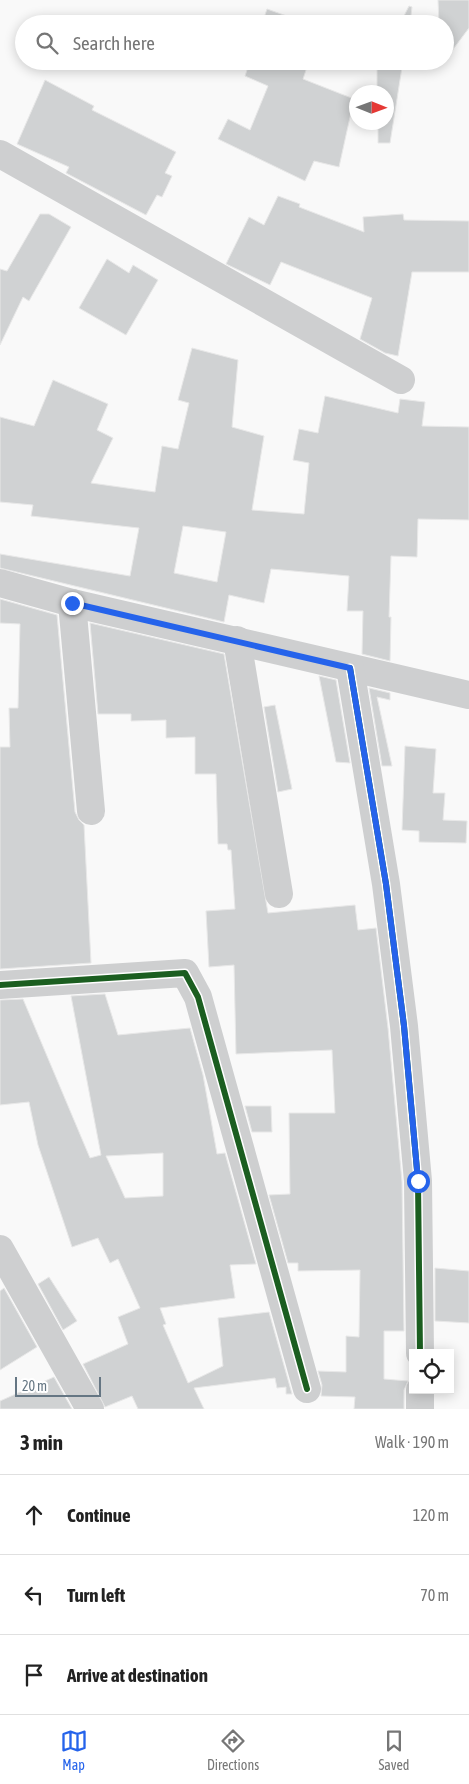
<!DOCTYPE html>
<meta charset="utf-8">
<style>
:root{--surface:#fff;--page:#f6f6f6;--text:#222;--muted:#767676;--line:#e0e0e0;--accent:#2563eb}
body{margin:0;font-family:"Asap Condensed",sans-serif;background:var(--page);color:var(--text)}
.controls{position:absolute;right:15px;bottom:15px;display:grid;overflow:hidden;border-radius:0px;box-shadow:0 2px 12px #0003}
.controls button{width:45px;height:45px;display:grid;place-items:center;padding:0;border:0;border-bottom:1px solid var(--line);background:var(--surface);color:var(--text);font:25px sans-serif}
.compass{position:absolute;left:349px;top:85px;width:45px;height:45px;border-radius:50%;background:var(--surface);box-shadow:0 2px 12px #0003;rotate:91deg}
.scale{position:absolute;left:15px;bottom:12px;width:86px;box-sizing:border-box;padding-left:5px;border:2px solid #657683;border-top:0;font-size:14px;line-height:18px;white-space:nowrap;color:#657683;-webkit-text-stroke:4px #fff;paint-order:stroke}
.stop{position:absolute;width:15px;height:15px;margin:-11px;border:4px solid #2563eb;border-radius:50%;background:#fff}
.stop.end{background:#2563eb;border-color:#fff;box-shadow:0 1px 5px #0008}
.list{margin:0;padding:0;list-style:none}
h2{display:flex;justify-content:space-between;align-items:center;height:65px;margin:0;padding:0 20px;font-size:21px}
h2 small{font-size:16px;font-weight:400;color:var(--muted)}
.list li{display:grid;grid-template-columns:32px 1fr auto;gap:15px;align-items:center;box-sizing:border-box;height:80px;padding:0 20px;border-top:1px solid var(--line)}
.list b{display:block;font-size:19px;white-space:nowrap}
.list em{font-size:16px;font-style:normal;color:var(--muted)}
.icon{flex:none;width:28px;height:28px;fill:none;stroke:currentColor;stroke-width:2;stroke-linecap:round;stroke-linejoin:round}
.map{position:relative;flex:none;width:469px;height:1409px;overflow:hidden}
.search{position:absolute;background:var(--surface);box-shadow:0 2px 12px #0003;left:15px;right:15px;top:15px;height:55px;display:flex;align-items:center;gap:12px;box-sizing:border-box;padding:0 18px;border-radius:28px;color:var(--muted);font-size:19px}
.sheet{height:305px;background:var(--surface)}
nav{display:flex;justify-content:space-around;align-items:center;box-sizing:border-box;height:70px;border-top:1px solid var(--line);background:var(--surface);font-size:14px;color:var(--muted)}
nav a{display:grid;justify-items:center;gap:2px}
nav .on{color:var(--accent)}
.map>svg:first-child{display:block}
.building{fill:#d0d2d3;stroke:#e8e8e8;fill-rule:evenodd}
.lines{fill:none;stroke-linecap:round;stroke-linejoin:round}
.minor{stroke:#cecfd0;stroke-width:28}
.cycleway-casing{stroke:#fff;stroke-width:9}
.cycleway{stroke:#1b5e20;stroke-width:6}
.route{stroke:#2563eb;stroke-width:6}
</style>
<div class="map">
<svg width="469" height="1409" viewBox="0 0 469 1409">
<rect width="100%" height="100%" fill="#f9f9f9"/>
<g class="building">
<polygon points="438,0 469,0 469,28 445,60 445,24 439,24"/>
<polygon points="409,6 412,7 410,24 400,24"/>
<polygon points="267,9 309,24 262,24"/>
<polygon points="250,61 309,61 303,79 354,99 339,167 314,161 305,181 218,139 228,119 250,130 268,86 245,76"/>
<polygon points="377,61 403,61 390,143 378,143 378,122 386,122 386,92 377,92"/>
<polygon points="45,80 94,106 92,110 176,152 165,173 172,176 162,197 157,195 146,215 66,173 69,167 17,144"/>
<polygon points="278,196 300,204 299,207 364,232 363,217 403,214 404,220 469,221 469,272 412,272 398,356 385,353 360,339 372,298 281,262 270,285 226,264 249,217 264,225"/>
<polygon points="40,214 49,214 71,227 29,301 23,297 0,345 0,269 7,271"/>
<polygon points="107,259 129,273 133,265 158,280 126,335 79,308"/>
<path d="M 192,348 L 238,360 L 232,427 L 264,436 L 252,510 L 304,514 L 309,463 L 293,460 L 299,429 L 318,433 L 325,396 L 398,413 L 400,399 L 425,402 L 422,426 L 469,427 L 469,520 L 418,519 L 417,557 L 391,556 L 389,617 L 391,617 L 390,661 L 362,654 L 363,611 L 347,611 L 349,576 L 271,569 L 264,603 L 229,595 L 224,622 L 0,568 L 0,554 L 130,576 L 139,528 L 31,516 L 33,505 L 0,502 L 0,417 L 34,426 L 53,380 L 108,404 L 97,430 L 113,438 L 91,483 L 155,492 L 162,446 L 178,449 L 189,403 L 178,400 ZM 183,526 L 226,532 L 217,582 L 174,573 Z"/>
<polygon points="0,599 57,615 75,812 79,820 84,825 91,963 0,969 0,747 10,747 9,708 18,708 20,624 0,623"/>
<polygon points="90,623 224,654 268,913 355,905 358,930 376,928 388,1028 402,1182 404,1331 384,1331 384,1379 408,1381 404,1390 404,1409 354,1409 355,1397 321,1396 322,1385 318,1371 346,1372 346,1336 359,1337 360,1270 298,1271 298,1263 288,1263 269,1195 290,1194 289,1113 335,1113 332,1050 236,1054 234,965 209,967 206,911 235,909 231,850 228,850 227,844 218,844 216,774 195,774 195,737 166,738 166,720 131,721 131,714 98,714"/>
<polygon points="319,676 336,680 350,763 336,762"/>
<polygon points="369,688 390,693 390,700 377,697 392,766 382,766"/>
<polygon points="275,705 292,789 278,792 264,707"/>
<polygon points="405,746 436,749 433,793 445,793 443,820 467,821 466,843 419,842 419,831 402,830"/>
<path d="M 105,994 L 118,1035 L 190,1028 L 203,1075 L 217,1154 L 225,1153 L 256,1264 L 230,1265 L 235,1298 L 160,1308 L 166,1324 L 163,1325 L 188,1383 L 223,1366 L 218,1318 L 269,1312 L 292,1394 L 286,1394 L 286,1387 L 277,1388 L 275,1378 L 194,1388 L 204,1409 L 138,1409 L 132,1396 L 105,1407 L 83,1364 L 128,1344 L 118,1317 L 140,1308 L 118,1259 L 110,1263 L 98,1238 L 72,1247 L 38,1145 L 29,1102 L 0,1105 L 0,1000 L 23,999 L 90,1158 L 101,1155 L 71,996 ZM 163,1153 L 163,1196 L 125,1198 L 106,1156 Z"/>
<polygon points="245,1106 271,1106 272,1132 252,1132"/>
<polygon points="435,1268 469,1271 469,1323 435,1321"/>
<polygon points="49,1277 77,1321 63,1330 38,1284"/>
<polygon points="4,1288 37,1347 0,1370 0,1291"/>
<polygon points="54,1377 72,1409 0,1409 0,1401"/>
</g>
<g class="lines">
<g class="minor">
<polyline points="0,154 401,380"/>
<polyline points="0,583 72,603 469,695"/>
<polyline points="72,603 91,811"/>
<polyline points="237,640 279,894"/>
<polyline points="350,668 386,884 404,1026 418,1181 420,1353"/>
<polyline points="0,985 185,973 198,997 307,1389"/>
<polyline points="0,1249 90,1409"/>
<polyline points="420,1409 420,1390"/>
</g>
<defs>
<g id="cycleway">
<polyline points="350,668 386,884 404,1026 418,1181 420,1353"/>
<polyline points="0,985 185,973 198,997 307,1389"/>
</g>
</defs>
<use href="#cycleway" class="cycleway-casing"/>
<use href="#cycleway" class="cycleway"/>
</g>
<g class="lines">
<polyline class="route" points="72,603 350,668 386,884 404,1026 418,1181"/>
</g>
</svg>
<div class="controls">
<button><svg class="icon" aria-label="locate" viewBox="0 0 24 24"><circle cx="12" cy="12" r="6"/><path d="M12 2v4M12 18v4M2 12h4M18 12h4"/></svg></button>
</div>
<svg class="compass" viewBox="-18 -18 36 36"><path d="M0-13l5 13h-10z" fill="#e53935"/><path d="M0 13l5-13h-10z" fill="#767676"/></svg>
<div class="scale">20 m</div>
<div class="stop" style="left:418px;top:1181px"></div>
<div class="stop end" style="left:72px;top:603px"></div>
<div class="search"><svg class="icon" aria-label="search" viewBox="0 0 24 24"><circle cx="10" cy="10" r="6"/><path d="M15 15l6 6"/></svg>Search here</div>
</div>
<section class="sheet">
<h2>3 min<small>Walk · 190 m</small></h2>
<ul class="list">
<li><svg class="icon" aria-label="ahead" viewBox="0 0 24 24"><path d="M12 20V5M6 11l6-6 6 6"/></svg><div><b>Continue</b></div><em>120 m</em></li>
<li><svg class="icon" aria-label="left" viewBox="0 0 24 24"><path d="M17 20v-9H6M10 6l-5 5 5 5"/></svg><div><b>Turn left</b></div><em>70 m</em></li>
<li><svg class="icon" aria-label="arrive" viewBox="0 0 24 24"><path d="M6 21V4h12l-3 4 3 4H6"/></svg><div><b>Arrive at destination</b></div></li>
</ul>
</section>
<nav>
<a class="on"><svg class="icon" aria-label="map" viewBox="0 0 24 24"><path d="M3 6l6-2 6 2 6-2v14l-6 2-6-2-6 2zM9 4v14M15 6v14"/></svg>Map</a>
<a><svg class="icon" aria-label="directions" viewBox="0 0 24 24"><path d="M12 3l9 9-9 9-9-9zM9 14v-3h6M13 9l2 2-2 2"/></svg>Directions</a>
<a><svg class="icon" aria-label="saved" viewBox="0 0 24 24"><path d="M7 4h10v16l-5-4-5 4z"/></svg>Saved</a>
</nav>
